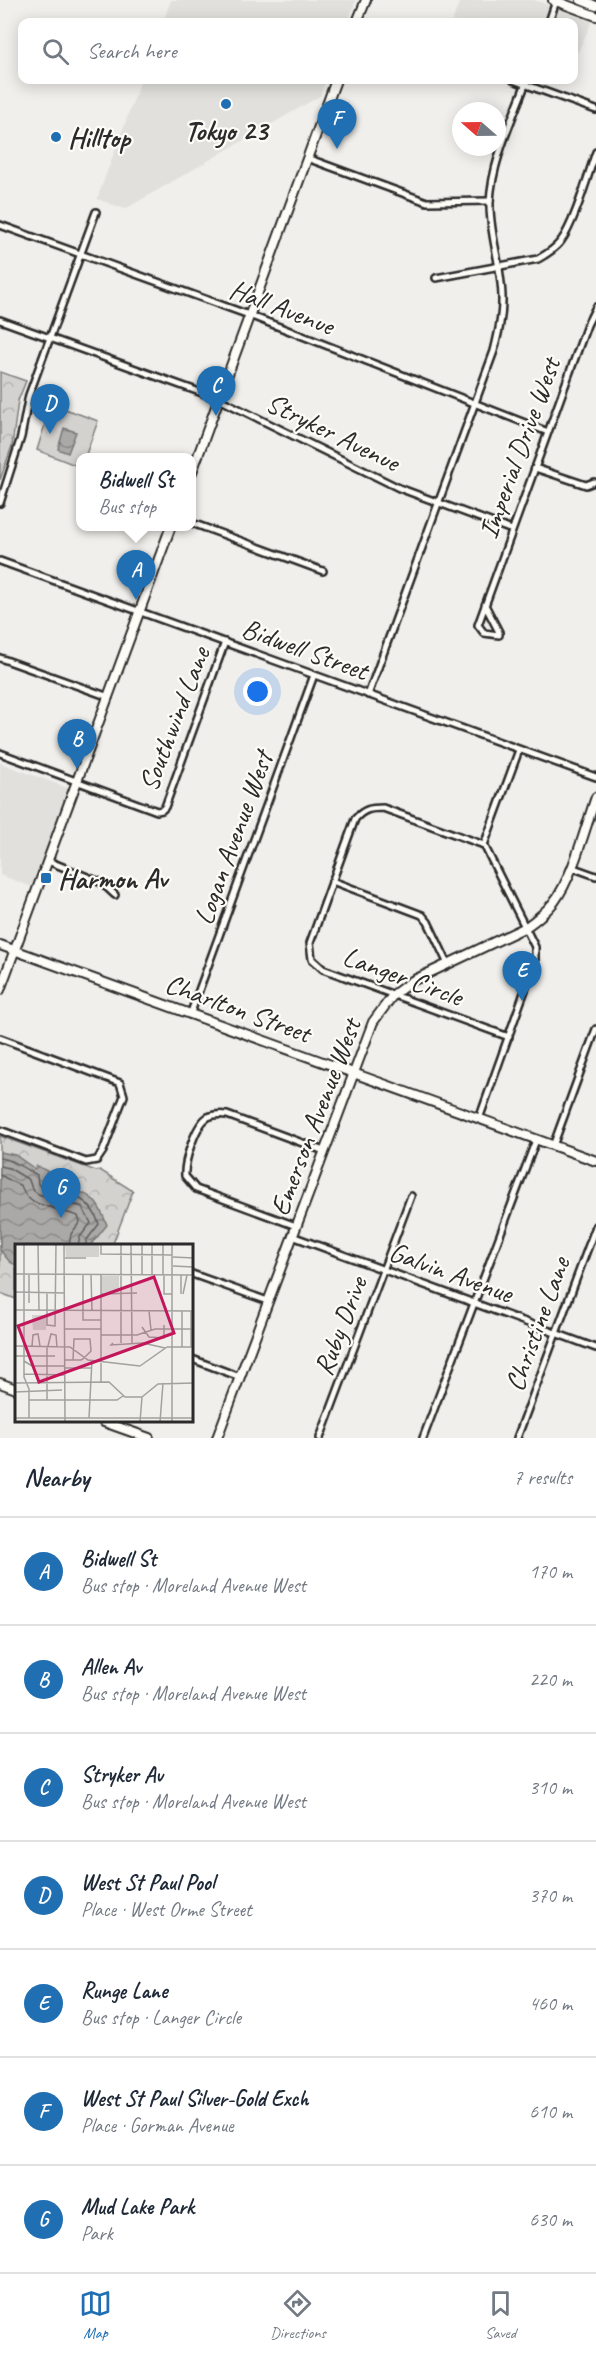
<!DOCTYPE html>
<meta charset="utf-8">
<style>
:root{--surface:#fff;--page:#f6f6f7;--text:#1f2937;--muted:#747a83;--line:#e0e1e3;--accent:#1f6fb2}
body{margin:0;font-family:Caveat,sans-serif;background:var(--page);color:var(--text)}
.compass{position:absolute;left:452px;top:102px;width:54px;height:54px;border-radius:50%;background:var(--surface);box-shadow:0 3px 15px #0003;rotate:290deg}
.you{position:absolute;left:258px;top:692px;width:21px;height:21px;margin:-15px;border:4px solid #fff;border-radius:50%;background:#1a73e8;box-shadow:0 0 0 9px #1a73e833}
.badge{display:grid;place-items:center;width:39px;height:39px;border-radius:50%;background:var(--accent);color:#fff;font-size:20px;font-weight:700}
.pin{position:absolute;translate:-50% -50px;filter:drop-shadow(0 2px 3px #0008)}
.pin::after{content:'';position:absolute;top:32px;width:21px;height:18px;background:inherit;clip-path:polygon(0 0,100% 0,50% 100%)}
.popup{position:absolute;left:76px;top:453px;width:120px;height:78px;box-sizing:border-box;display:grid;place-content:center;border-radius:12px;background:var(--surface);filter:drop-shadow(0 2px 4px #0005);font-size:20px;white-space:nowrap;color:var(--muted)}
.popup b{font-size:22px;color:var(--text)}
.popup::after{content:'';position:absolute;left:50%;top:100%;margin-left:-12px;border:12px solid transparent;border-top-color:var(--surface)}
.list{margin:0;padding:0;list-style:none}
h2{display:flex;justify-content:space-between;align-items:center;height:78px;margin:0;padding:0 24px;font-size:26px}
h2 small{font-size:20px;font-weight:400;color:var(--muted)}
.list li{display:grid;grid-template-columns:39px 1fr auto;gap:18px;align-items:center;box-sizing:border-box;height:108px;padding:0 24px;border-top:2px solid var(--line)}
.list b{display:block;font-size:22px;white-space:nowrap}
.list p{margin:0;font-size:20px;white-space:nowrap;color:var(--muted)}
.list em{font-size:20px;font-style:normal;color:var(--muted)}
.icon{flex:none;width:33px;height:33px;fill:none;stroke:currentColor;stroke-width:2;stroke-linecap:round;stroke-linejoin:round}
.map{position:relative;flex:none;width:596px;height:1438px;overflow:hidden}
.search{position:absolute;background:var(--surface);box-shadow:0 3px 15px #0003;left:18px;right:18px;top:18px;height:66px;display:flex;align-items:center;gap:15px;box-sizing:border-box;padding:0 21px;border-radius:12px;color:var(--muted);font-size:22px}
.sheet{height:834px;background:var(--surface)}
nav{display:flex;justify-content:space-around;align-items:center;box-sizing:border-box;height:84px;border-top:2px solid var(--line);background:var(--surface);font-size:16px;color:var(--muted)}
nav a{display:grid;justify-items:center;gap:3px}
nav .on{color:var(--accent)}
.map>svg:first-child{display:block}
.built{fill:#e1e0dc}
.grass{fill:#d3d2cf;stroke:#7f7e7d;stroke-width:1.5}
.forest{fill:url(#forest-crowns);stroke:#7f7e7d;stroke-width:1.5}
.water{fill:url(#water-waves);stroke:#777775;stroke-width:1.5}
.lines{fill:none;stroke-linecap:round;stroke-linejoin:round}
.shore{stroke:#5e5d5d;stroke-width:1.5}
.street-casing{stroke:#2b2b2b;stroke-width:10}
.secondary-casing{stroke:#2b2b2b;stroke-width:12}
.street{stroke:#fdfcf7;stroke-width:5}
.secondary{stroke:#fdfcf7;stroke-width:8}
.poi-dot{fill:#1f6fb2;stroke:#fdfcf7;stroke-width:2}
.labels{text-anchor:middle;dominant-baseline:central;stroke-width:4.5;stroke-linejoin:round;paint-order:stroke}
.poi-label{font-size:28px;font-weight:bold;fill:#2b2b2b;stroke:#fdfcf7;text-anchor:start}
.street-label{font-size:28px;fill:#2b2b2b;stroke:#fdfcf7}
.inset-road{fill:none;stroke:#a1a19e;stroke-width:1.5}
.view{fill:#c2185b;fill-opacity:0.15;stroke:#c2185b;stroke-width:3}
.inset-edge{fill:none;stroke:#2b2b2b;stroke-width:3}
</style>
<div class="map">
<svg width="596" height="1438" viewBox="0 0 596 1438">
<defs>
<pattern id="forest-crowns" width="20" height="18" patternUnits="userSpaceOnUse" patternTransform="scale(1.5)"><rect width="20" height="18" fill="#d3d2cf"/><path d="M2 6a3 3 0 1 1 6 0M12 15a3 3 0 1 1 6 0" fill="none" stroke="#b5b4b2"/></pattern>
<pattern id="water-waves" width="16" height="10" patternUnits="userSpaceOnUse" patternTransform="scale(1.5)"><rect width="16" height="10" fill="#aaa9a7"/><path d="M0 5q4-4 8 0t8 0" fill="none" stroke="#8b8a88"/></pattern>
</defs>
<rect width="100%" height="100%" fill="#f0efeb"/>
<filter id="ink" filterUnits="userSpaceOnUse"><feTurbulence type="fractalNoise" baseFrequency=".0167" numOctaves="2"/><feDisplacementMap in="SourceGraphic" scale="12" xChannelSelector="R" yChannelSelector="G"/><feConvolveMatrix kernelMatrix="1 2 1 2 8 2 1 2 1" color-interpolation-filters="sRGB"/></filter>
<g filter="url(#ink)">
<g class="built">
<polygon points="171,0 356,0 348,22 163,22"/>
<polygon points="460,0 534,0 592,21 578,52 574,50 574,22 493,22 484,19 482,22 452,22"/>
<polygon points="141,80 326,80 320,96 125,209 97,199"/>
<polygon points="0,763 68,788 32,887 0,875"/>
</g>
<polygon class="grass" points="57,406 98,421 85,457 80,458 80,467 37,450 46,421 48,421 50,414 54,415"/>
<g class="forest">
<polygon points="0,372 26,381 18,401 12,446 0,480"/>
<polygon points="0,1136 96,1171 100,1170 133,1191 112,1246 16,1246 16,1299 0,1293"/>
</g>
<g class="water">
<polygon points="64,428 76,432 68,453 58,449"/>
<path d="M 0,1152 L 15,1155 L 35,1169 L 37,1166 L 47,1171 L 43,1182 C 57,1183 88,1191 96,1203 C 101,1209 104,1218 107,1225 L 90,1246 L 16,1246 L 16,1265 L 10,1262 L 0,1250 Z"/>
</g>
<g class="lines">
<g class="shore">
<path d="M 0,1158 L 12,1161 L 37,1175 L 38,1184 L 41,1187 C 68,1193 90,1195 99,1224 L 86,1241 L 86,1246"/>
<polyline points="0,1166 9,1168 29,1180 32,1189 38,1194 82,1207 91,1223 80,1237 78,1246"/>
<polyline points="0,1175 21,1186 26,1196 33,1202 78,1216 80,1222 71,1234 69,1246"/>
</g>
<defs>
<g id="street">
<polyline points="549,22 556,1"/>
<polyline points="513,80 596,110"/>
<polyline points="307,158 427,202 490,201"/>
<polyline points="0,225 249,315 548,432"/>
<path d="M 436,278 L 538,259 C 547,254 555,249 561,241 C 574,224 588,175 596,152"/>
<polyline points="0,320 219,399 399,488 512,530"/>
<polyline points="535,468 586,485 594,482"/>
<polyline points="0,503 21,437 29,395 96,212"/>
<polyline points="192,523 323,571"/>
<polyline points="0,561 596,777"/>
<polyline points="485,605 499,632 499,635 484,633 478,625 587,325 596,307"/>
<polyline points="0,658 109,697"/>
<path d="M 368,695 L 494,351 C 498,335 502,319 502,302 C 503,268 489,236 490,202 C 492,160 513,118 527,80"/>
<polyline points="0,753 157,811 162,810 165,807 225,642"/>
<polyline points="484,845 519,750"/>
<polyline points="48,861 102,883 115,895"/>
<polyline points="571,867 596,876"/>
<polyline points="332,881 422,915 428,922 448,964"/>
<polyline points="190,1015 314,675"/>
<polyline points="0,1038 120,1083 124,1096 103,1151 97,1160 86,1162 0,1130"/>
<path d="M 479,1119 L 535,962 L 535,947 L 484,845 L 383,808 C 370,808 364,809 355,819 L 310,943 L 312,959 L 323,969 L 509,1037"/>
<polyline points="553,1146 596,1029"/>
<path d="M 296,1226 L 196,1189 L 185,1176 C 184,1162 195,1125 208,1117 C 214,1114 221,1114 227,1115 L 324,1151"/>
<polyline points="292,1236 596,1348"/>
<polyline points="192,1274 268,1301"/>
<polyline points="192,1359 240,1377"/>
<polyline points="320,1438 411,1196"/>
<polyline points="423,1438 536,1140"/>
<polyline points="517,1438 596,1226"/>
</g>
<g id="secondary">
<polyline points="553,0 596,16"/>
<polyline points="581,0 596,6"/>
<polyline points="357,22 366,0"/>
<polyline points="192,472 336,80"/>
<polyline points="0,945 596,1161"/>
<polyline points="0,990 171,526"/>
<polyline points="0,1383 16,1389"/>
<polyline points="104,1422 149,1438"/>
<path d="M 217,1438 L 373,1022 L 393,995 L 412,981 L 526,927 C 536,920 546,912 554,902 C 573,877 585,828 596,797"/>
</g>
</defs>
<use href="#street" class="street-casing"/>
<use href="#secondary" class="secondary-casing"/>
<use href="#street" class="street"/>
<use href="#secondary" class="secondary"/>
</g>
</g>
<g class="poi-dot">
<circle cx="226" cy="104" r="6"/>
<circle cx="56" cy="137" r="6"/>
<rect x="40" y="872" width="12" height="12" rx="3"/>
</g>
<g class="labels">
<g class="poi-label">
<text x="226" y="130" text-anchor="middle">Tokyo 23</text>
<text x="68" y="137">Hilltop</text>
<text x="58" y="878">Harmon Av</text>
</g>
<g class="street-label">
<text transform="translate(282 307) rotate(21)">Hall Avenue</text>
<text transform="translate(333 432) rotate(26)">Stryker Avenue</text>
<text transform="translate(519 448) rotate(-70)">Imperial Drive West</text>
<text transform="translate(305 649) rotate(20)">Bidwell Street</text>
<text transform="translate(174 719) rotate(-69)">Southwind Lane</text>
<text transform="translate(233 838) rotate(-70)">Logan Avenue West</text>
<text transform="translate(403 976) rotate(20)">Langer Circle</text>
<text transform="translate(238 1008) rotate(20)">Charlton Street</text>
<text transform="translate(315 1117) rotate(-69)">Emerson Avenue West</text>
<text transform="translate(451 1272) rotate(20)">Galvin Avenue</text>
<text transform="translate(537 1324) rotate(-70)">Christine Lane</text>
<text transform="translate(340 1326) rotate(-69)">Ruby Drive</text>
</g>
</g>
<g transform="translate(15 1244)">
<rect width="178" height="178" fill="#f0efeb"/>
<path d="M 50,0 L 84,0 L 84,13 L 51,13 ZM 86,32 L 104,32 L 104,48 L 86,49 ZM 17,71 L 32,71 L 31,86 L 18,86 Z" fill="#d3d2cf"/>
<path class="inset-road" d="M 9,0 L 9,133 L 14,145 L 14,174M 23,0 L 24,66M 49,0 L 50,178M 86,0 L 86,10 L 157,11M 106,0 L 106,99M 116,0 L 117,99M 127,0 L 127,31M 137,0 L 137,31M 148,0 L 148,31M 157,0 L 157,178M 158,13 L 179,14M 50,14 L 71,14M 158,22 L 179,23M 0,30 L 179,31M 68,31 L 68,76 L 86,76M 76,31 L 77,67M 86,31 L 86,138M 149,31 L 149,50 L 157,50M 166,31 L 166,50M 0,48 L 50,49M 32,49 L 32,81 L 40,82 L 41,0M 86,50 L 122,49M 168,50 L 172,31M 14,59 L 14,31M 0,66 L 179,67M 134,67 L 136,86M 127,83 L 134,93 L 149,94 L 149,81M 50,85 L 86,85M 158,85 L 179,85M 86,91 L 122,91 L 140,85 L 157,85M 98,99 L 96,101 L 128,99 L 150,104M 0,102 L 55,103 L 73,116 L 125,122M 17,102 L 18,91 L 23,90 L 25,102M 33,102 L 36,90 L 41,91 L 42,103M 167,103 L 167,67M 176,103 L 176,67M 0,112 L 40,112M 50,116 L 66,116 L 68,115 L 76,107 L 75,95 L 59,95 L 58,116M 9,117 L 17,122 L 50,122M 125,122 L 152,103 L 179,103M 50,124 L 77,124M 9,130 L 50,131M 0,139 L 94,138 L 110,153 L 127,153M 0,148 L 47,146M 127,153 L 143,140 L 179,139M 14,156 L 50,156M 32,156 L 32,103M 50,156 L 102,156 L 108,152M 0,174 L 179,174M 74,174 L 77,116M 125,178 L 127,153M 145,178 L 148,139"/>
<path class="view" d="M 139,33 L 159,89 L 24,138 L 3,82 Z"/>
<rect width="178" height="178" class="inset-edge"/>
</g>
</svg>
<svg class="compass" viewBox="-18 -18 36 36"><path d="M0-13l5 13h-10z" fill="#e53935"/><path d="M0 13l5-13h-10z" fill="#747a83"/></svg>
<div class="you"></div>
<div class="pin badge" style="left:136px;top:600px">A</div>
<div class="popup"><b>Bidwell St</b>Bus stop</div>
<div class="pin badge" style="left:77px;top:769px">B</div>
<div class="pin badge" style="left:216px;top:416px">C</div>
<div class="pin badge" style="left:50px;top:434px">D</div>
<div class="pin badge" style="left:522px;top:1001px">E</div>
<div class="pin badge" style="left:337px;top:149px">F</div>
<div class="pin badge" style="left:61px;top:1218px">G</div>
<div class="search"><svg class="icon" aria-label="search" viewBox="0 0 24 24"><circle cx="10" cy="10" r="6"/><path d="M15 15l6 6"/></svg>Search here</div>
</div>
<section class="sheet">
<h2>Nearby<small>7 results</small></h2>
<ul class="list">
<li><span class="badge">A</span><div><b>Bidwell St</b><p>Bus stop · Moreland Avenue West</p></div><em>170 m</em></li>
<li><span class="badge">B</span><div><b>Allen Av</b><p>Bus stop · Moreland Avenue West</p></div><em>220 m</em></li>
<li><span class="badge">C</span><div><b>Stryker Av</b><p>Bus stop · Moreland Avenue West</p></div><em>310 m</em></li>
<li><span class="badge">D</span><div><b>West St Paul Pool</b><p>Place · West Orme Street</p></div><em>370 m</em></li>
<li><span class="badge">E</span><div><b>Runge Lane</b><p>Bus stop · Langer Circle</p></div><em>460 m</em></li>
<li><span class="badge">F</span><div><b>West St Paul Silver-Gold Exch</b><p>Place · Gorman Avenue</p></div><em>610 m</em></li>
<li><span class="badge">G</span><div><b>Mud Lake Park</b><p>Park</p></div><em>630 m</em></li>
</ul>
</section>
<nav>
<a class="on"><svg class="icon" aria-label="map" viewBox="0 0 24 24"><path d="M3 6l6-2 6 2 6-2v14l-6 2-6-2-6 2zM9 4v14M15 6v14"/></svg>Map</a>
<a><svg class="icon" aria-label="directions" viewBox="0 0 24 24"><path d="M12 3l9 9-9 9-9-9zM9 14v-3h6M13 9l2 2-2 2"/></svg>Directions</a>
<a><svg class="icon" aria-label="saved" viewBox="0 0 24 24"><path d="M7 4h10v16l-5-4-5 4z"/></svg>Saved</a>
</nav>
